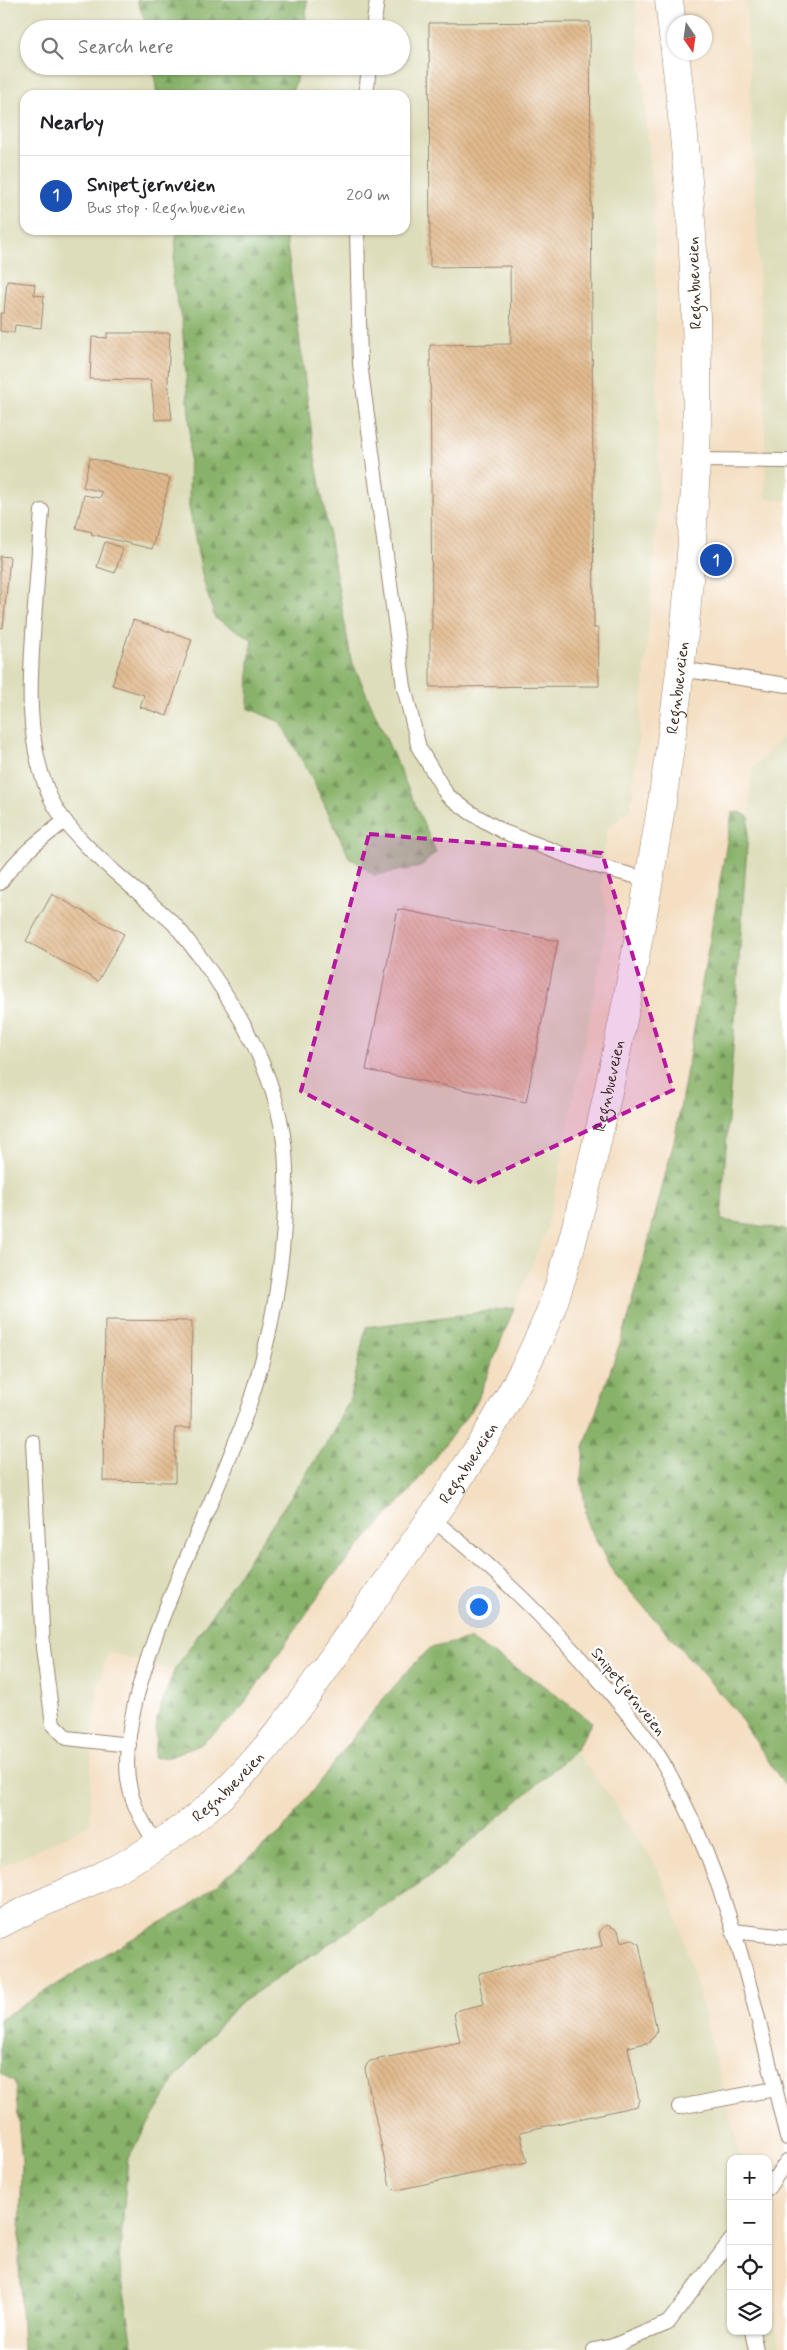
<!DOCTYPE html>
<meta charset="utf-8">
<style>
:root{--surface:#fff;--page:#f6f6f6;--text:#202124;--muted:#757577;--line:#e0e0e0;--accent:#b5179e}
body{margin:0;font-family:Mynerve,sans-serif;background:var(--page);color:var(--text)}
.controls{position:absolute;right:15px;bottom:15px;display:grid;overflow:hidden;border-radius:10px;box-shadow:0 1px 4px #0004}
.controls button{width:45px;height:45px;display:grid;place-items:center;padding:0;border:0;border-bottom:1px solid var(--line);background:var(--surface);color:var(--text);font:25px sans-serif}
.compass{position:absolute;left:667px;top:15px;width:45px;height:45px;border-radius:50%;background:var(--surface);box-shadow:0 1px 4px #0004;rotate:167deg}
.you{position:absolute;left:478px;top:1606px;width:18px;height:18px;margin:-12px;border:4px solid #fff;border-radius:50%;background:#1a73e8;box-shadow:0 0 0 8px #1a73e833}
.badge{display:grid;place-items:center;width:32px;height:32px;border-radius:50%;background:var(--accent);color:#fff;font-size:16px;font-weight:700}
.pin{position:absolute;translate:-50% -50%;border:2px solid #fff;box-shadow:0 1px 5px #0006}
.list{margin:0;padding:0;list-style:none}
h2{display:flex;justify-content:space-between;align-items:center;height:65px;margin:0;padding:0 20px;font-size:21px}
h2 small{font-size:16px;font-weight:400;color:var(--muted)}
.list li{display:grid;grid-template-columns:32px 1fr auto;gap:15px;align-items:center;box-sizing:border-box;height:80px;padding:0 20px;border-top:1px solid var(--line)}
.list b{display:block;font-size:19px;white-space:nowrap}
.list p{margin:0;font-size:16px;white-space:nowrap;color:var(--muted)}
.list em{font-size:16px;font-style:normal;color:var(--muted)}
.icon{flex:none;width:28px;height:28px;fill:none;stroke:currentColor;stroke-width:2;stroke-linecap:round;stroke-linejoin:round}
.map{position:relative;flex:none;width:787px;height:2350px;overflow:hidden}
.search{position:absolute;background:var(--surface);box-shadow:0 1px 4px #0004;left:20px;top:20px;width:390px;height:55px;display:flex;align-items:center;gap:12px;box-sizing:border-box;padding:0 18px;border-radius:28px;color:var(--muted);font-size:19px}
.panel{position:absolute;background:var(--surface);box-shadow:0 1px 4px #0004;left:20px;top:90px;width:390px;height:145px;border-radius:15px}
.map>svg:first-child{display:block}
.built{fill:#deddbb}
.forest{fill:url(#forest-firs);stroke:#626e44}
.building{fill:url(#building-back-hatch)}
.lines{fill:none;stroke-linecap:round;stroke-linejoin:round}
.service-casing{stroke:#988470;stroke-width:16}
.minor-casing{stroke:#988470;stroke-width:29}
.service{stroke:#fff;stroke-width:14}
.minor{stroke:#fff;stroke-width:28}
.marked{fill:#b5179e;fill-opacity:0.2;stroke:#b5179e;stroke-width:4;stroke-dasharray:10 6;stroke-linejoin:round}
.labels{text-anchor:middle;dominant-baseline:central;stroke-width:5;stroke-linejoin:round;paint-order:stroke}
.street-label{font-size:16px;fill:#3b2a1e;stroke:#fff}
</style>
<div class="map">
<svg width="787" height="2350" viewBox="0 0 787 2350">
<defs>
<pattern id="forest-firs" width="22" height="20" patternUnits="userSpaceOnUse" patternTransform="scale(1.25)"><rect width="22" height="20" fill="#88b269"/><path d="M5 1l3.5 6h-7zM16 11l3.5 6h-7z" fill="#709156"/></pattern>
<pattern id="building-back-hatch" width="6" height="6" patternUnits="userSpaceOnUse" patternTransform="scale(1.25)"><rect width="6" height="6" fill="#e1ba8e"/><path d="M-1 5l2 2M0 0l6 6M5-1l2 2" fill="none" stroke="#c2a07a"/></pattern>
</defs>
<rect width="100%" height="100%" fill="#fff"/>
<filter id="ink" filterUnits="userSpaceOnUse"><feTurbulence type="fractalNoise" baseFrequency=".02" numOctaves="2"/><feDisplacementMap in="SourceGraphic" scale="10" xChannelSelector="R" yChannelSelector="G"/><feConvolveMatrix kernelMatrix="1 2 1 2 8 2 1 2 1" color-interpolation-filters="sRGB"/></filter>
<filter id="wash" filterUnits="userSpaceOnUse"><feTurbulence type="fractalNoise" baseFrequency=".0096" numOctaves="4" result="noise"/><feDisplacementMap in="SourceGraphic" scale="20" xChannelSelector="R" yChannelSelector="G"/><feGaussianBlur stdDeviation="1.12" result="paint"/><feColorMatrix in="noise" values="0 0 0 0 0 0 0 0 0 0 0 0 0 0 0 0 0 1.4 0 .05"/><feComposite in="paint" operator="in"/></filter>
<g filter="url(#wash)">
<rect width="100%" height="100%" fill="#f4dfc3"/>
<g class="built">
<polygon points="0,0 137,0 147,22 148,29 29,29 29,66 153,66 157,95 25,95 25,230 177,230 172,278 182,322 190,426 189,507 215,618 252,639 249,663 248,708 280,722 311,776 436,852 351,659 315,457 285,230 405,230 405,95 291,95 301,66 401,66 401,29 305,29 307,0 635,0 654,201 659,489 644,683 631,808 607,830 601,886 607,910 606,933 558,1178 545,1234 514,1308 367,1327 350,1399 328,1441 174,1671 108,1652 97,1691 91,1754 90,1824 0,1868"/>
<polygon points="746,0 787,0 787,501 766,498 764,376"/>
<polygon points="787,732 787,1230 721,1220 752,770"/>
<polygon points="575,1751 609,1795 658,1869 676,1914 696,1982 741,2159 731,2159 731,2331 768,2331 768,2287 781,2350 134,2350 119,2264 128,2158 177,2076 237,2005 432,1875"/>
</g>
<g class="forest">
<polygon points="137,0 307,0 305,29 148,29"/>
<polygon points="153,66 301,66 291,95 157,95"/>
<polygon points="177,230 285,230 315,457 351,659 436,852 420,867 374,875 349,857 311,776 280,722 248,708 249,663 252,639 215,618 203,579 189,507 190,426 182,322 172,278"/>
<polygon points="740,812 749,817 721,1220 787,1230 787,1789 735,1710 613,1572 588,1526 581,1478 584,1447 629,1317 675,1137 732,813"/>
<polygon points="514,1308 476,1404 408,1493 330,1579 237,1714 201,1744 170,1757 154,1758 157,1717 174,1671 328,1441 350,1399 366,1327"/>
<polygon points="469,1639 540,1683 592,1722 575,1751 432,1875 237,2005 177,2076 128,2158 119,2264 134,2350 23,2350 19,2266 22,2164 15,2082 0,2073 0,2019 107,1953 189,1907 281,1832 378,1705 414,1664 430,1648"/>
</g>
<g id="blocks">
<g class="building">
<polygon points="590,22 594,628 598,628 599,686 430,687 430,630 432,630 430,345 511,344 510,266 430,267 429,23"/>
<polygon points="7,281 35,284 34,295 44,296 41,328 15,325 14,333 0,331 0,313 4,313"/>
<polygon points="107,333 170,333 168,380 172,419 155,420 151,380 90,379 92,337 107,338"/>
<polygon points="90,458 170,478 152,549 91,534 92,532 76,528 84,495 100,498 102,492 83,487"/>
<polygon points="105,542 123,548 115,573 97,567"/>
<polygon points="0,556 10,557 3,628 0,627"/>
<polygon points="133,620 192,639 167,716 140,707 144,695 112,685"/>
<polygon points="52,894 124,934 98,981 26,941"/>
<polygon points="398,909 558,941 526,1102 366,1070"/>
<polygon points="105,1320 192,1321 191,1428 175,1428 175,1482 103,1481"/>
<polygon points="607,1925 618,1930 621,1942 632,1939 639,1944 657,2031 654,2037 651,2039 651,2042 628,2047 639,2100 637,2106 520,2132 527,2162 397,2190 393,2189 390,2186 365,2069 367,2064 370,2061 460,2042 454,2014 458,2010 484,2004 478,1977 480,1973 602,1946 599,1934 601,1929"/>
</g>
</g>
</g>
<g filter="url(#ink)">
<use href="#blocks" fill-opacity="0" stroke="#988470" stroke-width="1"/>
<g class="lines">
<defs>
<g id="service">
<polyline points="373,29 377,0"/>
<polyline points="366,95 369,66"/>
<polyline points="357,230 360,364 404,687 419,748 447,795 471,813 504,832 586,863 649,880"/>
<polyline points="696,460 787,461"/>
<path d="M 42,511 C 39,547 37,583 34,620 C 30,678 25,737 48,792 C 66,839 136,888 173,923 C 183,933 191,946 200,957 C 246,1019 285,1092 286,1170 C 286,1242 276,1317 255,1386 C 228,1475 183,1556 153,1643 C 140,1682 127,1723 127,1764 C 127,1796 140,1819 157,1845"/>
<polyline points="680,669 787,685"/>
<path d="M 0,883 C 17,857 41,839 65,821"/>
<polyline points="33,1442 43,1648 53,1724 67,1738 129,1745"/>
<path d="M 432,1519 C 496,1569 555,1628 608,1690 C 631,1718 656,1747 672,1779 C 731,1890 758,2016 787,2138"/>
<polyline points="733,1931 787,1937"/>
<polyline points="679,2107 775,2089"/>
<polyline points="768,2188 787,2161"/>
<polyline points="752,2331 756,2350"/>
<polyline points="594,2350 613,2346 668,2323 731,2240"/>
</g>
<g id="minor">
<polyline points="669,0 674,44"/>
<path id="s1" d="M 0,1924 C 31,1906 64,1894 96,1879 C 137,1859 178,1834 212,1804 C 273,1750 318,1678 364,1613 C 432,1517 504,1424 549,1315 C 563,1278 573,1240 582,1203 C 599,1137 613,1071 626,1005 C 661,824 691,640 696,456 C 701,321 691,187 675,52"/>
</g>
</defs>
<use href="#service" class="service-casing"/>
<use href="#minor" class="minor-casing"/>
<use href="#service" class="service"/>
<use href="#minor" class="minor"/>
</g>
</g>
<path class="marked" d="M 369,834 L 602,853 L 673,1090 L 475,1184 L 301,1091 Z"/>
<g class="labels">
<g class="street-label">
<text transform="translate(695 283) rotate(-92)">Regnbueveien</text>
<text stroke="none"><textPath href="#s1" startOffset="1482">Regnbueveien</textPath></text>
<text stroke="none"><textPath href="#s1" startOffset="1078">Regnbueveien</textPath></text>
<text stroke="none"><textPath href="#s1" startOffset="672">Regnbueveien</textPath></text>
<text transform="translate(628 1692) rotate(51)">Snipetjernveien</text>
<text stroke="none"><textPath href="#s1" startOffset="268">Regnbueveien</textPath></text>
</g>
</g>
</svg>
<div class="controls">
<button>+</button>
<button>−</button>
<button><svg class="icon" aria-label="locate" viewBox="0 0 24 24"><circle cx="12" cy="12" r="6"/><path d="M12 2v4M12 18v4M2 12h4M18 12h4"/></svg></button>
<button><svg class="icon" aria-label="layers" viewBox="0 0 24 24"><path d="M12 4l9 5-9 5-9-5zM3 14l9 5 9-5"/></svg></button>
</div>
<svg class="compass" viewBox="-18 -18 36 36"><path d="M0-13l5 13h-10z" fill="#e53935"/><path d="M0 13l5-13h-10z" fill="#757577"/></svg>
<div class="you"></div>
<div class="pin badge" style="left:716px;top:560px;background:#1a4fb4">1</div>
<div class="search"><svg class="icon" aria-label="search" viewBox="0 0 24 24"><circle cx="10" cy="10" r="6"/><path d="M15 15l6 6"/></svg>Search here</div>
<section class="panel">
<h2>Nearby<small></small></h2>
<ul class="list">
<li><span class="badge" style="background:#1a4fb4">1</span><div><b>Snipetjernveien</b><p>Bus stop · Regnbueveien</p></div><em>200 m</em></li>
</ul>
</section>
</div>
